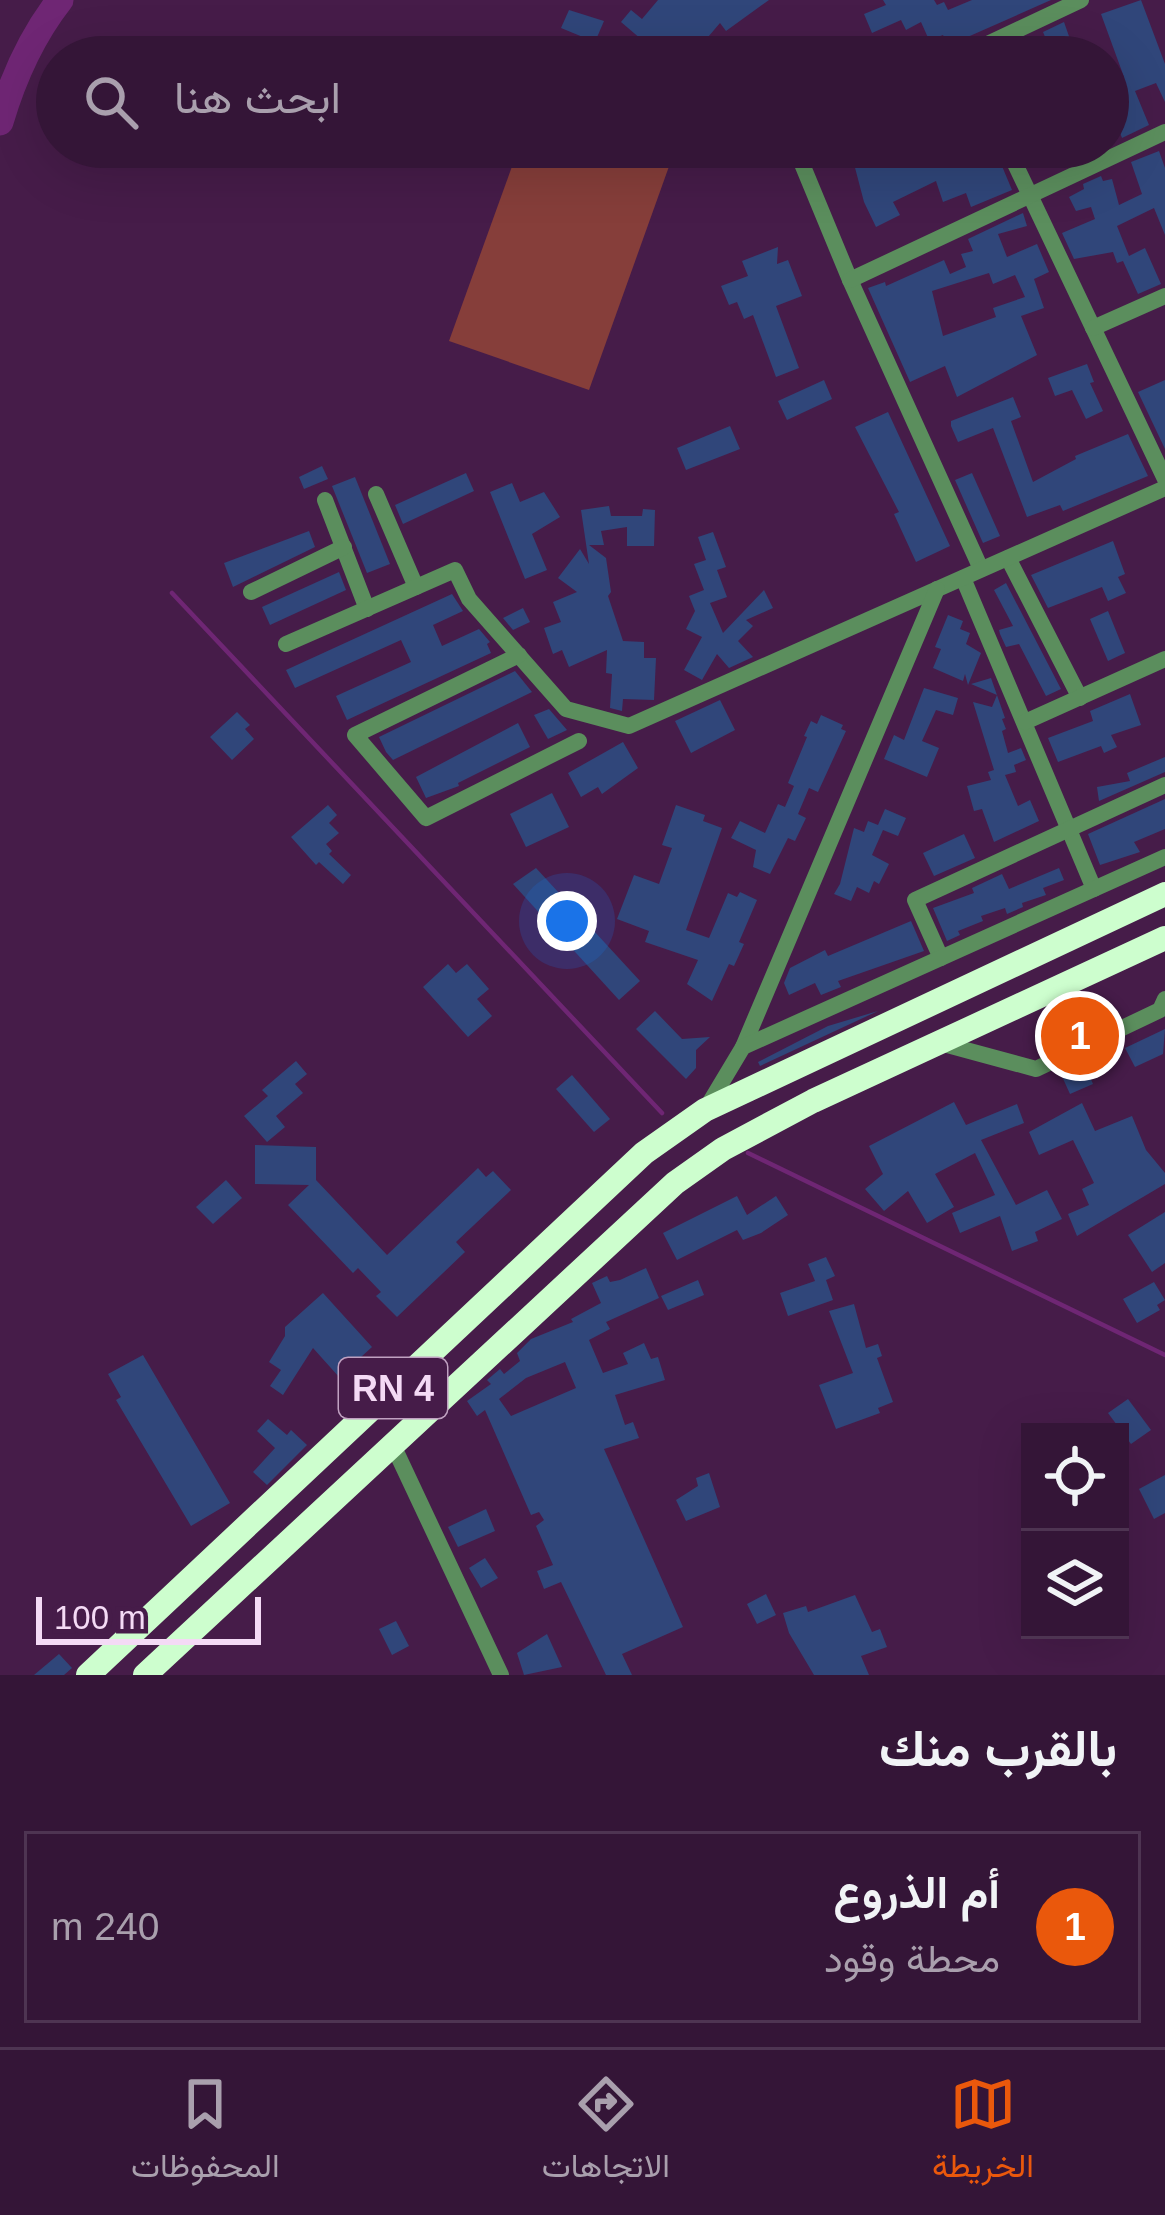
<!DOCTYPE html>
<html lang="ar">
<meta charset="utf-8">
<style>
:root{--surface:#341537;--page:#3f2242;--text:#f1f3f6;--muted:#a99fad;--line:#4e3452;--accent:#ea580c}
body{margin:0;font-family:Helvetica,Vazirmatn,sans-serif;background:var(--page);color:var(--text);direction:rtl}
.controls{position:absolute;right:36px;bottom:36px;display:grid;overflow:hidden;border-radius:0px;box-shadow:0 12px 48px #0002}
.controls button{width:108px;height:108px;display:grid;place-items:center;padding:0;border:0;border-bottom:3px solid var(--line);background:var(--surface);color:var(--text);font:60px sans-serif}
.scale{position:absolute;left:36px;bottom:30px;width:225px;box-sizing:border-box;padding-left:12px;border:6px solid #f4daf5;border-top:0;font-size:33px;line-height:42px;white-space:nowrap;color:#f4daf5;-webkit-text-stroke:9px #461c49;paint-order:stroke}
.you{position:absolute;left:567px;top:921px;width:42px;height:42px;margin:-30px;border:9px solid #fff;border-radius:50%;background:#1a73e8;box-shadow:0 0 0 18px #1a73e833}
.badge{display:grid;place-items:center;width:78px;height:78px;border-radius:50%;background:var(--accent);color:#fff;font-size:39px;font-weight:700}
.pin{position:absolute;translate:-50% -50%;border:6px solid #fff;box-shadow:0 3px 12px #0006}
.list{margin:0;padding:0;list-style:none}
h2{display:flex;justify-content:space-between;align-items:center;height:156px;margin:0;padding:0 48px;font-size:51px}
h2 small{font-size:39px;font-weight:400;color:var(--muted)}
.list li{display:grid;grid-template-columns:78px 1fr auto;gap:36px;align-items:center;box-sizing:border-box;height:192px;margin:0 24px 24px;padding:0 24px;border:3px solid var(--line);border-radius:0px}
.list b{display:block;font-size:45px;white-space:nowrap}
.list p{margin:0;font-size:39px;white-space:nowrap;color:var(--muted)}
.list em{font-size:39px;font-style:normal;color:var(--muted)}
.icon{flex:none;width:66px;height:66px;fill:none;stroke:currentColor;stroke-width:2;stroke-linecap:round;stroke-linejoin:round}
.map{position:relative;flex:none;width:1165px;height:1675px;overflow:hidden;direction:ltr}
.search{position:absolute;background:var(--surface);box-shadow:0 12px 48px #0002;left:36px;right:36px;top:36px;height:132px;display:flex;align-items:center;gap:30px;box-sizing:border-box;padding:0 42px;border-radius:66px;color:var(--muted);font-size:45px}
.sheet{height:372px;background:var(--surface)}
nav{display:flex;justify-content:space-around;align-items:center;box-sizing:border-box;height:168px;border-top:3px solid var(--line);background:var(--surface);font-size:33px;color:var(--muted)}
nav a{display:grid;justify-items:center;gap:6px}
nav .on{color:var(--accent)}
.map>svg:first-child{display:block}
.green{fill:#863e3a}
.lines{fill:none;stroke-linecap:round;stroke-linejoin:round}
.stream{stroke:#6f2674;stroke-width:4.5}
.river{stroke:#6f2674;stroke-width:27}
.building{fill:#30467a;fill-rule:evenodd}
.minor{stroke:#5b8e5d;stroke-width:16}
.highway{stroke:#cdfece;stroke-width:24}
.labels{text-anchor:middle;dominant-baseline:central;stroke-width:9;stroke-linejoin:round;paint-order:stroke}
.shield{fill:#461c49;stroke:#c0a1c1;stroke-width:3}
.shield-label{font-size:36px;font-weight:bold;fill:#f4daf5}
</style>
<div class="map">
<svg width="1165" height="1675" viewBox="0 0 1165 1675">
<rect width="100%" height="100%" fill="#461c49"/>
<polygon class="green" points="519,147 642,147 672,158 589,390 449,341"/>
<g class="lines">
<g class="stream">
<polyline points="172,593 662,1113"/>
<polyline points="748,1153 1165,1355"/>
</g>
<path class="river" d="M 0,122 C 13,78 31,37 60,0"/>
</g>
<g class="building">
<polygon points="658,0 769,0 726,31 720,23 691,57 662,57 621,22 631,10 642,19"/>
<polygon points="883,0 934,0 937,5 944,2 948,10 972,0 1051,0 963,39 950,49 943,35 929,40 921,22 906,30 901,20 872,33 864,14 886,5"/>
<polygon points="1141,0 1165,64 1165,102 1156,83 1135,91 1149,125 1122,138 1112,112 1121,109 1109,84 1124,77 1101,14"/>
<polygon points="569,10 604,21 595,42 561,28"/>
<polygon points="1064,22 1071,42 1050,49 1043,32"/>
<polygon points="1034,44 1039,57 1002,57 1002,56"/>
<polygon points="906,147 908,159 919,154 925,166 950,157 945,147 994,147 1012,190 971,207 966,193 943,202 936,181 893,202 900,215 876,227 864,202 853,160"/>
<polygon points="1159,151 1165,168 1165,235 1154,208 1117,226 1129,256 1145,248 1161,284 1138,294 1123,261 1117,263 1113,252 1074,259 1062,233 1095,219 1091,207 1076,211 1069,197 1084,189 1083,184 1101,176 1103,181 1112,179 1119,205 1142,194 1131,162"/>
<path d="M 1023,213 L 1027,226 L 998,234 L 1007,257 L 1037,244 L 1049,272 L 1034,279 L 1044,308 L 1021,316 L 1037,355 L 957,397 L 945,366 L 910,382 L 868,288 L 885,282 L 886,286 L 944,260 L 950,274 L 966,267 L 961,254 L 973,251 L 968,239 ZM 989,273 L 993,284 L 1015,275 L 1025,297 L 993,308 L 996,317 L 943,336 L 932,291 Z"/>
<polygon points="778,247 777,264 788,260 802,296 776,306 799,368 776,377 753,315 744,319 737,302 729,305 721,286 748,276 742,261"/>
<polygon points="1087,364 1094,382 1090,383 1103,411 1086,419 1072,390 1055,396 1048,378"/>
<polygon points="824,380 832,399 787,420 778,401"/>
<polygon points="1165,380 1165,449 1138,392"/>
<polygon points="1013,397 1021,417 1011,421 1033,482 1076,459 1075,456 1128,434 1148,476 1063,511 1060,505 1027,517 993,428 958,442 951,426 951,421"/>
<polygon points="888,412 950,546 916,562 894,514 899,512 855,427"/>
<polygon points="730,426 740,449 686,470 677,448"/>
<polygon points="322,466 328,479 304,489 299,477"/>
<polygon points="466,473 474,491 403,524 395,505"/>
<polygon points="972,473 1000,536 983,543 955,480"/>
<polygon points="355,477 390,564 367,573 332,486"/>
<polygon points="512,483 520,502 544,492 560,517 532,534 547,570 525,579 490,492"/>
<polygon points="609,506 611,516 642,516 643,509 655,510 654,546 627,546 627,527 601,531 604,545 589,545 606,558 611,592 608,596 623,641 644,642 644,658 656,658 654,700 623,699 622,711 610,708 612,674 606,673 607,650 569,667 562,650 553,654 544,628 561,622 553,602 577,592 558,578 580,549 589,564 581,510"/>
<polygon points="309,531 315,547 233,587 224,563"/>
<polygon points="713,532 726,567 717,570 727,597 710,603 723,633 764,590 773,608 746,620 753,626 738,641 753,657 729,668 717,654 702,680 684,670 702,637 686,629 695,611 689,596 704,590 694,564 706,560 698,537"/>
<polygon points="1113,541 1125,574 1118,577 1126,593 1108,601 1102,587 1048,608 1031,575"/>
<polygon points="339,572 346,590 270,625 262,607"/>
<polygon points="1006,583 1061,689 1046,696 1019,644 1006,647 1000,634 999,630 1013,626 994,590"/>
<polygon points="452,594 463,611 433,625 442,646 479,629 490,642 487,644 491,653 347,720 336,696 411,662 401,640 295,688 286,670"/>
<polygon points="523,608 530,622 513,630 503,618"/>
<polygon points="1108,611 1125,653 1108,661 1090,619"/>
<polygon points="948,615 963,621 960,629 970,633 966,644 981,653 968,685 965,674 963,681 933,668 941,649 935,647"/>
<polygon points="515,671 532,692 393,760 386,752 379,737"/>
<polygon points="991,678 1005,718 1002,719 1006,729 1002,731 1008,753 1021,748 1026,760 1014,765 1016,772 1005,775 1018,806 1030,800 1039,821 994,842 982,809 974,811 967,786 991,780 988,772 994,770 973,702 992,707 997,695 971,684"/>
<polygon points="924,688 958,698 953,715 936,710 922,741 939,748 927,777 884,759 894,735 904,740"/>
<polygon points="1130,694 1141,725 1111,735 1117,747 1104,753 1101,746 1058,762 1048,738 1093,721 1090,711"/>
<polygon points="720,700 735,730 691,753 675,721"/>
<polygon points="549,709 567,730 548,739 534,715"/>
<polygon points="237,712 250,725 245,729 254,739 232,760 210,737"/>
<polygon points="821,715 843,725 841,729 846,731 818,792 809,788 798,814 806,818 795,841 788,838 770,874 753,867 756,850 731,838 740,821 765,833 778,804 785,807 794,786 788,783 807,737 804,736 811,721 817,724"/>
<polygon points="518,723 530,747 458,783 459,786 426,798 416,777"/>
<polygon points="623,742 638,768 602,794 598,787 581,797 568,773"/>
<polygon points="1165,757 1165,772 1099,801 1097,787 1130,781 1127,773"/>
<polygon points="552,793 569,827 526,847 510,814"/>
<polygon points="1165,799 1165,829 1134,842 1140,852 1100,865 1088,834"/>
<polygon points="328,805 337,815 329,823 339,833 326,844 332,851 329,854 351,875 343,884 319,862 316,865 291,837"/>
<polygon points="676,805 705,815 703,821 722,828 686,930 709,938 728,893 737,897 740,892 757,900 739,942 744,944 734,966 729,964 712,1001 687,984 698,960 645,942 649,931 617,919 634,875 659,884 672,848 662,845"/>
<polygon points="885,809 906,818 898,836 883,830 872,855 889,864 879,884 874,881 869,893 857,887 851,901 834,894 840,884 854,828 864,832 868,821 878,825"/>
<polygon points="964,834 975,858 934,876 923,853"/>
<polygon points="536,868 640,981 619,1000 513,884"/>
<polygon points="1059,868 1064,880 1043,888 1046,895 1022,903 1023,907 1007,914 1005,908 981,916 983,921 958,931 960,935 947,941 933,908 974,893 972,888 1002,874 1009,889"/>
<polygon points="911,921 924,951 838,981 841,987 821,995 815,983 789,995 784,983 790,968 825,950 828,956"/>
<polygon points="448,964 456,973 467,964 489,989 477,999 492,1016 468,1037 423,987"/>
<polygon points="655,1011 682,1039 710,1037 696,1050 696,1068 686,1079 636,1029"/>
<polygon points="878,1011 760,1066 758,1062 828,1026"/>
<polygon points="1165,1029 1163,1054 1135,1067 1125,1048"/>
<polygon points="296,1061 307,1074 295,1084 303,1093 276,1116 285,1127 267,1142 244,1116 268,1096 262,1090"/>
<polygon points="1083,1061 1093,1084 1070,1094 1060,1072"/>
<polygon points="572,1075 610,1119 594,1132 556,1089"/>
<polygon points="954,1102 966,1125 1017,1104 1024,1123 981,1140 1016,1205 1047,1190 1062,1219 1035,1232 1038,1241 1012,1251 1000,1216 960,1233 952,1213 995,1195 975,1153 935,1174 954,1207 927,1223 908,1191 884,1211 865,1189 883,1174 869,1146"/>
<polygon points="1082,1103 1095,1131 1132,1116 1146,1150 1165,1173 1165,1184 1077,1236 1068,1214 1089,1205 1082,1189 1094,1183 1073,1140 1039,1155 1029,1132"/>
<polygon points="255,1145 316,1147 316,1180 387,1255 478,1168 486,1177 493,1171 511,1190 456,1242 465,1252 397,1317 376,1296 381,1292 358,1268 353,1273 288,1205 309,1185 255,1184"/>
<polygon points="226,1180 242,1198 213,1224 196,1207"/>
<polygon points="737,1196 747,1215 776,1196 788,1215 761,1233 743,1240 737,1230 677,1260 663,1233"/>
<polygon points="1165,1212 1165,1263 1152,1272 1128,1235"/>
<polygon points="826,1257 835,1276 826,1280 833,1300 788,1316 780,1293 815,1281 808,1264"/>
<path d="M 646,1268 L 659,1298 L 606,1322 L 610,1329 L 589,1340 L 603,1373 L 628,1364 L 623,1353 L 644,1343 L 651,1359 L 658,1357 L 665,1380 L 615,1395 L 625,1425 L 633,1422 L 639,1438 L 604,1449 L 683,1627 L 622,1654 L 632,1675 L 606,1675 L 561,1582 L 544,1589 L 537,1571 L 553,1565 L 536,1526 L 544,1520 L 539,1512 L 531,1515 L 485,1410 L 477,1416 L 467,1401 L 491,1384 L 487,1380 L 500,1369 L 504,1374 L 520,1361 L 517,1353 L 531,1339 L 573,1322 L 571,1319 L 601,1303 L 592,1283 L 607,1276 L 610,1282 L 620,1280 ZM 565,1362 L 576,1388 L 511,1416 L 499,1399 L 526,1378 Z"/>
<polygon points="698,1280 704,1295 668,1310 661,1296"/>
<polygon points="1154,1282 1165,1300 1157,1305 1160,1310 1137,1323 1123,1299"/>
<polygon points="323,1293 372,1347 339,1377 313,1348 283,1395 270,1386 281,1370 269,1362 285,1336 285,1327"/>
<polygon points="854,1304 866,1348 878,1344 882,1356 877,1358 893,1402 878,1408 880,1413 836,1429 819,1385 853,1373 829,1311"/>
<polygon points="143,1355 230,1503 191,1526 116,1400 121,1397 108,1374"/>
<polygon points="1128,1399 1151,1430 1131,1444 1108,1413"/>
<polygon points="268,1419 287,1435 291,1430 307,1445 267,1485 253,1472 275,1448 257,1431"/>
<polygon points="709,1473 720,1507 686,1521 676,1500 698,1486 696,1478"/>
<polygon points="1165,1475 1165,1513 1154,1519 1139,1489"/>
<polygon points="486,1509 495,1531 458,1547 448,1527"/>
<polygon points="485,1558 498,1578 481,1588 469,1568"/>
<polygon points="766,1594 776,1615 757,1624 747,1604"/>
<polygon points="855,1595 872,1632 880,1629 887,1647 861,1656 869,1675 814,1675 789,1633 783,1613 806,1606 808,1612"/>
<polygon points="396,1621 409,1646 392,1655 379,1629"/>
<polygon points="547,1634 562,1667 524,1675 517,1653"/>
<polygon points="59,1654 72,1668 64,1675 34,1675"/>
</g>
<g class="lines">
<g class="minor">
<polyline points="960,57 1081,0"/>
<polyline points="795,147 850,280 981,569"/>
<polyline points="1007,147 1165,479"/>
<polyline points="850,280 1165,132"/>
<polyline points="1093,328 1165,296"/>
<polyline points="376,494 416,587"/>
<polyline points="325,500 367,609"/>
<polyline points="1008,558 1080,698"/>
<polyline points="963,578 1094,889"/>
<polyline points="251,592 344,547"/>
<polyline points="286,644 455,570 469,599 566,709 629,726 1165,488"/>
<polyline points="519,655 355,735 426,818 579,741"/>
<polyline points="1025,722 1165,659"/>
<polyline points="941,958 915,900 1165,785"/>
<polyline points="940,1043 1036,1069 1160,1010 1165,999"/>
<polyline points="743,1047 937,589"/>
<polyline points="707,1107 743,1047 1165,857"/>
<polyline points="392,1443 501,1675"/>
</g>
<g class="highway">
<polyline points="88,1675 644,1153 705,1110 1165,894"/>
<polyline points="145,1675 675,1183 723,1149 813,1101 1165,938"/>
</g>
</g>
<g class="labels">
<rect class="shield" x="339" y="1358" width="108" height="60" rx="9"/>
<g class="shield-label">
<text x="393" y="1388">RN 4</text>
</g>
</g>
</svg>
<div class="controls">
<button><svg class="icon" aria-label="locate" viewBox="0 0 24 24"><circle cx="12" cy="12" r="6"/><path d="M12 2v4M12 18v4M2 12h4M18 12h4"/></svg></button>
<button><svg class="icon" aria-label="layers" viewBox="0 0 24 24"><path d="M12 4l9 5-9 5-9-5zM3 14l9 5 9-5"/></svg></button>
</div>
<div class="scale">100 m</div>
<div class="you"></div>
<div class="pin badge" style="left:1080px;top:1036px">1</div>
<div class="search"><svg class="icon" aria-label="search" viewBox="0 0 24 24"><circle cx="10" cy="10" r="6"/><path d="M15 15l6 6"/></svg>ابحث هنا</div>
</div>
<section class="sheet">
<h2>بالقرب منك<small></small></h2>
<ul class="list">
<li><span class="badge">1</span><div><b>أم الذروع</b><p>محطة وقود</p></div><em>240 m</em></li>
</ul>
</section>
<nav>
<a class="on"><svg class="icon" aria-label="map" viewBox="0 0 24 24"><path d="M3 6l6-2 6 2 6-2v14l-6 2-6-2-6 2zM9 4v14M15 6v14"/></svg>الخريطة</a>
<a><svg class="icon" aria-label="directions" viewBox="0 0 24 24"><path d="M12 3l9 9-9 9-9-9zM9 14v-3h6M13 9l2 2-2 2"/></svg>الاتجاهات</a>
<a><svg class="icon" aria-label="saved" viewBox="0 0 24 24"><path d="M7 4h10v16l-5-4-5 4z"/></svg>المحفوظات</a>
</nav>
